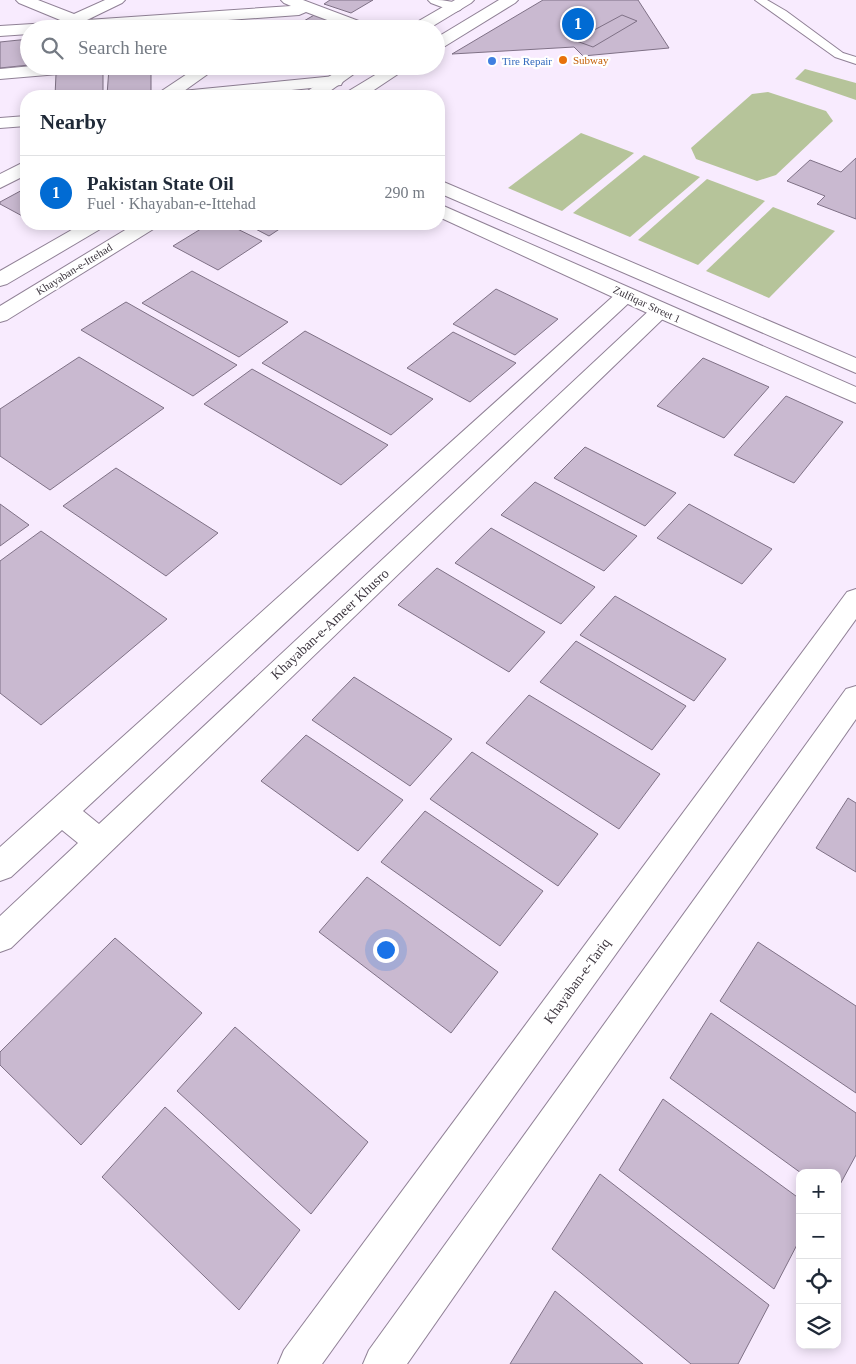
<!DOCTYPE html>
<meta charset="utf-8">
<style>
:root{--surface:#fff;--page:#f6f6f7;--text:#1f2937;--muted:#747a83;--line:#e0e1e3;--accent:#016bd3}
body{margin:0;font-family:Georgia,serif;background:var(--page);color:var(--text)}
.controls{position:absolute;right:15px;bottom:15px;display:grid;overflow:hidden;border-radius:10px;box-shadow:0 2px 12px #0003}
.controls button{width:45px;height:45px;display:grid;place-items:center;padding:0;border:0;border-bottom:1px solid var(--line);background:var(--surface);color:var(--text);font:25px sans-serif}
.you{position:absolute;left:385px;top:949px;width:18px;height:18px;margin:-12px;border:4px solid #fff;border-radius:50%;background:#1a73e8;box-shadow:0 0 0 8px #1a73e833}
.badge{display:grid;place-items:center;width:32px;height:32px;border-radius:50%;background:var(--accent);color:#fff;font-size:16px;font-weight:700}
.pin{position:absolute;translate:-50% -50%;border:2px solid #fff;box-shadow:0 1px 5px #0006}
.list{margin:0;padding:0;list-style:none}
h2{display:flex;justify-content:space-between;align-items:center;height:65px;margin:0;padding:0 20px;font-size:21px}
h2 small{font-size:16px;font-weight:400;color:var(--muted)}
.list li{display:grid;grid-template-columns:32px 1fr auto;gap:15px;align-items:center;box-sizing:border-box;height:75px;padding:0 20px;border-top:1px solid var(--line)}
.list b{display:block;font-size:19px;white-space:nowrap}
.list p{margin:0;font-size:16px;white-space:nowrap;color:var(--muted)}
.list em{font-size:16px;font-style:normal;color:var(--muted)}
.icon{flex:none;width:28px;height:28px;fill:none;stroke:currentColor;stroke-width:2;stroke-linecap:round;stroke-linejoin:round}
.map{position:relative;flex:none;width:856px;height:1364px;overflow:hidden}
.search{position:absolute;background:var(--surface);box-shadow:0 2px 12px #0003;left:20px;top:20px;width:425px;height:55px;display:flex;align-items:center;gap:12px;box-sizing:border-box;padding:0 18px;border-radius:28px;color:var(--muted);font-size:19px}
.panel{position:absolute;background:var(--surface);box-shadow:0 2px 12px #0003;left:20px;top:90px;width:425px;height:140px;border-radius:20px}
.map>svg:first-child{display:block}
.green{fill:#b6c49a}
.building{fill:#c9b9d0;stroke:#7f7186}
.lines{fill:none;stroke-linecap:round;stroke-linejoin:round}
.lane-casing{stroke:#908196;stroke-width:2}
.street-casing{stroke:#908196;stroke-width:2}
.secondary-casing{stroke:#908196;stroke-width:2}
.primary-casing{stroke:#908196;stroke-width:2}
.lane{fill:#fff;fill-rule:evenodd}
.street{fill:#fff;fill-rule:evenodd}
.secondary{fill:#fff;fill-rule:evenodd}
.primary{fill:#fff;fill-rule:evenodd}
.food-dot{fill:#e8710a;stroke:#fff;stroke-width:2}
.shop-dot{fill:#3f7fe0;stroke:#fff;stroke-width:2}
.labels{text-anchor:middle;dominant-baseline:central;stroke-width:4.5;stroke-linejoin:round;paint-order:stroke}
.far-food-label{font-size:11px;fill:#c56008;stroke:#fff;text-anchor:start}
.far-shop-label{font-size:11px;fill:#366cbe;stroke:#fff;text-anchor:start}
.far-street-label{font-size:11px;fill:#3d363f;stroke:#fff}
.street-label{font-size:14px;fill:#3d363f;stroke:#fff}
</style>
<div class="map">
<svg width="856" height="1364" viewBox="0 0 856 1364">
<rect width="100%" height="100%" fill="#f8ebfe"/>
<g class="green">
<polygon points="805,69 856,83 856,100 795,79"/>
<polygon points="768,92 826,111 833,121 776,175 757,181 696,159 691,148 752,94"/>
<polygon points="581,133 634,153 562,211 508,188"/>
<polygon points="644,155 700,177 630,237 573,213"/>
<polygon points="707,179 765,201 698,265 638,240"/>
<polygon points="773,207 835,231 769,298 706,271"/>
</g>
<g class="building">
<polygon points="330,0 373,0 351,13 324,4"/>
<polygon points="543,0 638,0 669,48 583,56 574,47 452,54"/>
<polygon points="316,14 354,29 290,29"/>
<polygon points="622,15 637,21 593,47 571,39 596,29"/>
<polygon points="231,22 232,29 187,29 187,26"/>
<polygon points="29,39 29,65 0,68 0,42"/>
<polygon points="151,66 151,92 107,95 109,68"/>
<polygon points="103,70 103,96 55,96 56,74"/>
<polygon points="856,158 856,219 817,204 825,196 787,181 810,160 841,172"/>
<polygon points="26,188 26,218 0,204 0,202"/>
<polygon points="209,224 227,224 262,241 218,270 173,246"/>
<polygon points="246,224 287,224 269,236"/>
<polygon points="192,271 288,322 239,357 142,303"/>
<polygon points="496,289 558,319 515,355 453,324"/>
<polygon points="126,302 237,365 193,396 81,330"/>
<polygon points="305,331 433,399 391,435 262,363"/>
<polygon points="453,332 516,363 470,402 407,368"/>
<polygon points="79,357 164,408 50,490 0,456 0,409"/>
<polygon points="703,358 769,387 724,438 657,406"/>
<polygon points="252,369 388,445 341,485 204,404"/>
<polygon points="786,396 843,422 794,483 734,455"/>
<polygon points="585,447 676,493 645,526 554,478"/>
<polygon points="116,468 218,533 166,576 63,506"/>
<polygon points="535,482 637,536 604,571 501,515"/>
<polygon points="0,504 29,525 0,546"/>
<polygon points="689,504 772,549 742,584 657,538"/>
<polygon points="491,528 595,587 561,624 455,563"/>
<polygon points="41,531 167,619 41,725 0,693 0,561"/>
<polygon points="437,568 545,632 509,672 398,605"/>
<polygon points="615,596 726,659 694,701 580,635"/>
<polygon points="576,641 686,706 652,750 540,682"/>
<polygon points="354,677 452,739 410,786 312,720"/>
<polygon points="529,695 660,774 619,829 486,743"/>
<polygon points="306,735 403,800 358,851 261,781"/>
<polygon points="472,752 598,834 558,886 430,799"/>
<polygon points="848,798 856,803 856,872 816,848"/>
<polygon points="425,811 543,891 500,946 381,862"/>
<polygon points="367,877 498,972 451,1033 319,932"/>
<polygon points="115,938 202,1013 81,1145 0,1065 0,1052"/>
<polygon points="758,942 856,1006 856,1093 720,1001"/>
<polygon points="711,1013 856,1113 856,1155 837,1190 837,1173 801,1173 670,1078"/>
<polygon points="235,1027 368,1142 311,1214 177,1091"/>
<polygon points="663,1099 800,1199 800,1239 774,1289 619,1170"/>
<polygon points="165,1107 300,1230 239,1310 102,1177"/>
<polygon points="600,1174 769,1305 738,1364 691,1364 552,1249"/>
<polygon points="555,1291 643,1364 510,1364"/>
</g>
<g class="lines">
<defs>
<polygon id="lane" points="755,0 767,0 786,11 843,53 856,57 856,64 835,57"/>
<g id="street">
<polygon points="16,0 38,0 74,14 105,0 125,0 122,3 87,20 291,6 284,3 281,0 303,0 372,26 374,29 351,29 306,12 299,15 100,29 29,29 29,34 0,36 0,26 65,22 19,3"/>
<polygon points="32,66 102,66 100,70 94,71 0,79 0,69"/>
<polygon points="199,66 219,66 177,96 158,96 160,92"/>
<polygon points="26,161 26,175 0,188 0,174"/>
<polygon points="626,289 633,291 636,295 633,299 83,811 99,824 654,306 661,304 668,306 671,311 11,948 0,952 0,916 78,843 62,830 11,877 0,881 0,847 619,291"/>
<polygon points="856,589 856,619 322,1364 278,1364 284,1350 847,592"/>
<polygon points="856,686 856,719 407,1364 363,1364 369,1350 846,689"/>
</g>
<g id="secondary">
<path d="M 428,0 C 440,0 455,0 463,7 L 460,10 L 455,12 L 431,3 Z"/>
<polygon points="335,76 341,77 343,81 341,85 232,96 173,96 176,92 182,91"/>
<polygon points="26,116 26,126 0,128 0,118"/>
</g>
<g id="primary">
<polygon points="455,0 474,0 471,3 428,29 408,29 410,26"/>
<polygon points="499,0 518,0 515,3 442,48 436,50 436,38"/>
<polygon points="345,66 365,66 323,96 304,96 306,92"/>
<polygon points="390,66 410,66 365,96 344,96 347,92"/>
<polygon points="439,180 856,358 856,373 439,193"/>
<polygon points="439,204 856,387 856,403 654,316 439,217"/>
<polygon points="82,224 105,224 102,228 7,284 0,286 0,271"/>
<polygon points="135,224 158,224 155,228 7,320 0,322 0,306"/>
</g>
</defs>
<use href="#lane" class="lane-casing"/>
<use href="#street" class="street-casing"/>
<use href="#secondary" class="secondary-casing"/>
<use href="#primary" class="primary-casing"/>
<use href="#lane" class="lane"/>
<use href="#street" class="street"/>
<use href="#secondary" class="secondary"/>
<use href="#primary" class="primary"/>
</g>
<circle class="food-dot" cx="563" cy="60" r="5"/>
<circle class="shop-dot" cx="492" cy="61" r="5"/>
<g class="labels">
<g class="far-food-label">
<text x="573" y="60">Subway</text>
</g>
<g class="far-shop-label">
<text x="502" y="61">Tire Repair</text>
</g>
<g class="far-street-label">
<text transform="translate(74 269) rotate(-32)">Khayaban-e-Ittehad</text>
<text transform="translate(647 304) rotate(25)">Zulfiqar Street 1</text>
</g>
<g class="street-label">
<text transform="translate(330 624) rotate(-43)">Khayaban-e-Ameer Khusro</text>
<text transform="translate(577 981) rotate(-54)">Khayaban-e-Tariq</text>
</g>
</g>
</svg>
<div class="controls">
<button>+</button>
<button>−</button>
<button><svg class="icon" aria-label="locate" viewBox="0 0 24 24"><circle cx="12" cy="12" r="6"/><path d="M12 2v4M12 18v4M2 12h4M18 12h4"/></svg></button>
<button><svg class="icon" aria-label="layers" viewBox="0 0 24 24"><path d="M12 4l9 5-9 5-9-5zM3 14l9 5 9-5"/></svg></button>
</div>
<div class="you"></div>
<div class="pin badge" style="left:578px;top:24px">1</div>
<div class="search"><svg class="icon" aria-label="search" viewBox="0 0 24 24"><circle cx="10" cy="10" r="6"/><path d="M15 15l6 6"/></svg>Search here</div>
<section class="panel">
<h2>Nearby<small></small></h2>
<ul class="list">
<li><span class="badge">1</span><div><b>Pakistan State Oil</b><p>Fuel · Khayaban-e-Ittehad</p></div><em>290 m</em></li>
</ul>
</section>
</div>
